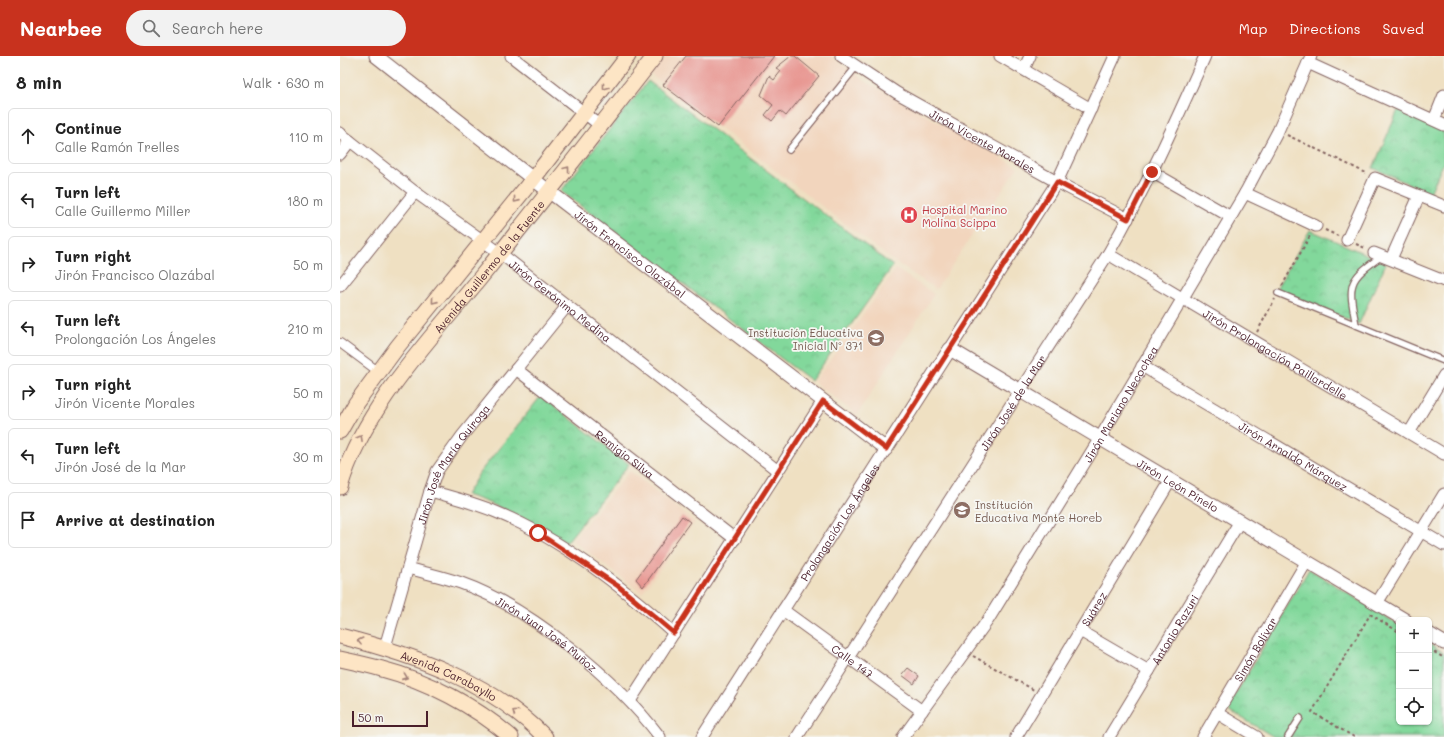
<!DOCTYPE html>
<meta charset="utf-8">
<style>
:root{--surface:#fff;--page:#f2f2f2;--text:#222;--muted:#767676;--line:#e0e0e0;--accent:#c8321e}
body{margin:0;font-family:Mali,sans-serif;background:var(--page);color:var(--text)}
.controls{position:absolute;right:12px;bottom:12px;display:grid;overflow:hidden;border-radius:6px;box-shadow:0 1px 3px #0004}
.controls button{width:36px;height:36px;display:grid;place-items:center;padding:0;border:0;border-bottom:1px solid var(--line);background:var(--surface);color:var(--text);font:20px sans-serif}
.scale{position:absolute;left:12px;bottom:10px;width:76px;box-sizing:border-box;padding-left:4px;border:2px solid #4a1f2b;border-top:0;font-size:11px;line-height:14px;white-space:nowrap;color:#4a1f2b;-webkit-text-stroke:3px #f6f6f2;paint-order:stroke}
.stop{position:absolute;width:12px;height:12px;margin:-9px;border:3px solid #c8321e;border-radius:50%;background:#fff}
.stop.end{background:#c8321e;border-color:#fff;box-shadow:0 1px 4px #0008}
.list{margin:0;padding:0;list-style:none}
h2{display:flex;justify-content:space-between;align-items:center;height:52px;margin:0;padding:0 16px;font-size:17px}
h2 small{font-size:13px;font-weight:400;color:var(--muted)}
.list li{display:grid;grid-template-columns:26px 1fr auto;gap:12px;align-items:center;box-sizing:border-box;height:56px;margin:0 8px 8px;padding:0 8px;border:1px solid var(--line);border-radius:6px}
.list b{display:block;font-size:15px;white-space:nowrap}
.list p{margin:0;font-size:13px;white-space:nowrap;color:var(--muted)}
.list em{font-size:13px;font-style:normal;color:var(--muted)}
.icon{flex:none;width:22px;height:22px;fill:none;stroke:currentColor;stroke-width:2;stroke-linecap:round;stroke-linejoin:round}
.map{position:relative;flex:none;width:1104px;height:681px;overflow:hidden}
header{display:flex;align-items:center;gap:24px;box-sizing:border-box;height:56px;padding:0 20px;background:var(--accent);color:#fff}
header strong{font-size:19px}
nav{display:flex;gap:22px;margin-inline-start:auto;font-size:14px}
.search{width:280px;height:36px;background:var(--page);display:flex;align-items:center;gap:10px;box-sizing:border-box;padding:0 14px;border-radius:22px;color:var(--muted);font-size:15px}
main{display:flex}
aside{flex:1;background:var(--surface)}
.map>svg:first-child{display:block}
.built{fill:#f2d5bd}
.park{fill:url(#park-crowns);stroke:#667c63}
.building{fill:#e89792}
.lines{fill:none;stroke-linecap:round;stroke-linejoin:round}
.service-casing{stroke:#846360;stroke-width:8}
.pedestrian-casing{stroke:#846360;stroke-width:10}
.minor-casing{stroke:#846360;stroke-width:13}
.tertiary-casing{stroke:#846360;stroke-width:15}
.secondary-casing{stroke:#846360;stroke-width:17}
.path{stroke:#846360;stroke-width:2;stroke-dasharray:3 3;stroke-linecap:butt}
.service{stroke:#fff;stroke-width:5.5}
.pedestrian{stroke:#fff;stroke-width:8}
.minor{stroke:#fff;stroke-width:11}
.tertiary{stroke:#fff;stroke-width:13}
.secondary{stroke:#fde5c5;stroke-width:15}
.oneway{stroke:#a48278}
.route{stroke:#c8321e;stroke-width:5}
.labels{text-anchor:middle;dominant-baseline:central;stroke-width:3.5;stroke-linejoin:round;paint-order:stroke}
.street-label{font-size:11px;fill:#4a1f2b;stroke:#f6f6f2}
.health-label{font-size:11px;fill:#be3a42;stroke:#f6f6f2;text-anchor:start}
.education-label{font-size:11px;fill:#785e54;stroke:#f6f6f2;text-anchor:end}
</style>
<header>
<strong>Nearbee</strong>
<div class="search"><svg class="icon" aria-label="search" viewBox="0 0 24 24"><circle cx="10" cy="10" r="6"/><path d="M15 15l6 6"/></svg>Search here</div>
<nav><a>Map</a><a>Directions</a><a>Saved</a></nav>
</header>
<main>
<aside>
<h2>8 min<small>Walk · 630 m</small></h2>
<ul class="list">
<li><svg class="icon" aria-label="ahead" viewBox="0 0 24 24"><path d="M12 20V5M6 11l6-6 6 6"/></svg><div><b>Continue</b><p>Calle Ramón Trelles</p></div><em>110 m</em></li>
<li><svg class="icon" aria-label="left" viewBox="0 0 24 24"><path d="M17 20v-9H6M10 6l-5 5 5 5"/></svg><div><b>Turn left</b><p>Calle Guillermo Miller</p></div><em>180 m</em></li>
<li><svg class="icon" aria-label="right" viewBox="0 0 24 24"><path d="M7 20v-9h11M14 6l5 5-5 5"/></svg><div><b>Turn right</b><p>Jirón Francisco Olazábal</p></div><em>50 m</em></li>
<li><svg class="icon" aria-label="left" viewBox="0 0 24 24"><path d="M17 20v-9H6M10 6l-5 5 5 5"/></svg><div><b>Turn left</b><p>Prolongación Los Ángeles</p></div><em>210 m</em></li>
<li><svg class="icon" aria-label="right" viewBox="0 0 24 24"><path d="M7 20v-9h11M14 6l5 5-5 5"/></svg><div><b>Turn right</b><p>Jirón Vicente Morales</p></div><em>50 m</em></li>
<li><svg class="icon" aria-label="left" viewBox="0 0 24 24"><path d="M17 20v-9H6M10 6l-5 5 5 5"/></svg><div><b>Turn left</b><p>Jirón José de la Mar</p></div><em>30 m</em></li>
<li><svg class="icon" aria-label="arrive" viewBox="0 0 24 24"><path d="M6 21V4h12l-3 4 3 4H6"/></svg><div><b>Arrive at destination</b></div></li>
</ul>
</aside>
<div class="map">
<svg width="1104" height="681" viewBox="0 0 1104 681">
<defs>
<pattern id="park-crowns" width="20" height="18" patternUnits="userSpaceOnUse"><rect width="20" height="18" fill="#82d89b"/><path d="M2 6a3 3 0 1 1 6 0M12 15a3 3 0 1 1 6 0" fill="none" stroke="#72b986"/></pattern>
</defs>
<rect width="100%" height="100%" fill="#f6f6f2"/>
<filter id="ink" filterUnits="userSpaceOnUse"><feTurbulence type="fractalNoise" baseFrequency=".025" numOctaves="2"/><feDisplacementMap in="SourceGraphic" scale="8" xChannelSelector="R" yChannelSelector="G"/><feConvolveMatrix kernelMatrix="1 2 1 2 8 2 1 2 1" color-interpolation-filters="sRGB"/></filter>
<filter id="wash" filterUnits="userSpaceOnUse"><feTurbulence type="fractalNoise" baseFrequency=".012" numOctaves="4" result="noise"/><feDisplacementMap in="SourceGraphic" scale="16" xChannelSelector="R" yChannelSelector="G"/><feGaussianBlur stdDeviation="0.9" result="paint"/><feColorMatrix in="noise" values="0 0 0 0 0 0 0 0 0 0 0 0 0 0 0 0 0 1.4 0 .05"/><feComposite in="paint" operator="in"/></filter>
<g filter="url(#wash)">
<rect width="100%" height="100%" fill="#efe0c2"/>
<g class="built">
<polygon points="325,0 490,0 523,24 678,111 596,233 555,206 311,19"/>
<polygon points="556,213 594,238 517,359 474,326"/>
<polygon points="290,415 355,466 302,537 232,484"/>
</g>
<g class="park">
<polygon points="308,25 553,210 471,325 221,135"/>
<polygon points="1058,54 1104,74 1104,106 1090,137 1033,112"/>
<polygon points="970,174 1046,207 1019,268 936,233"/>
<path d="M 201,340 L 289,408 L 226,487 C 194,466 162,450 126,439 L 140,416 Z"/>
<polygon points="969,513 1059,569 1059,666 1089,666 1089,587 1104,597 1104,681 934,681 887,653"/>
</g>
<g id="blocks">
<g class="building">
<polygon points="346,0 434,0 378,71 323,29"/>
<polygon points="451,0 455,0 479,20 446,60 440,55 432,65 425,59 433,49 421,39 429,20 434,24 441,15 436,12"/>
<polygon points="342,460 350,466 303,531 296,523"/>
<polygon points="568,612 579,620 574,628 562,619"/>
</g>
</g>
</g>
<g filter="url(#ink)">
<use href="#blocks" fill-opacity="0" stroke="#846360" stroke-width="1"/>
<g class="lines">
<defs>
<g id="service">
<polyline points="449,94 516,11"/>
<polyline points="938,237 1104,305"/>
<path d="M 1016,269 C 1008,228 1007,224 1042,200"/>
<polyline points="948,681 960,662"/>
</g>
<polyline id="pedestrian" points="0,287 39,316"/>
<g id="minor">
<polyline points="171,0 261,70"/>
<path id="s1" d="M 501,0 L 557,37 L 717,126 L 788,163"/>
<polyline points="660,0 751,53"/>
<polyline points="968,7 1104,69"/>
<polyline points="684,13 690,0"/>
<polyline points="1094,64 1104,39"/>
<path id="s2" d="M 0,77 L 75,136 L 160,197 L 438,415"/>
<polyline points="0,98 10,85"/>
<polyline points="812,116 891,161"/>
<polyline points="905,137 976,170"/>
<polyline points="1007,184 1035,122 1104,150"/>
<polyline points="1034,197 1104,225"/>
<path id="s3" d="M 768,198 L 1104,398"/>
<polyline points="1051,203 1079,140"/>
<polyline points="0,230 75,136"/>
<polyline points="610,293 717,126 775,0"/>
<path id="s4" d="M 802,310 L 1104,489"/>
<path id="s5" d="M 176,313 L 395,483"/>
<polyline points="1069,377 1104,319"/>
<path d="M 90,435 C 112,441 135,447 156,456 C 222,483 281,530 334,577"/>
<path id="s6" d="M 68,512 C 85,517 104,521 121,527 C 189,551 276,623 320,681"/>
<polyline points="1037,547 1104,438"/>
<path id="s7" d="M 443,554 L 582,655"/>
<polyline points="740,575 809,615"/>
<path id="s8" d="M 45,591 L 90,435 L 97,415 L 122,380 L 227,250"/>
<polyline points="290,645 483,345"/>
<polyline points="877,657 917,681"/>
<path id="s9" d="M 362,681 L 546,393"/>
<path id="s10" d="M 457,681 L 768,198 C 805,134 835,67 865,0"/>
<path id="s11" d="M 563,681 L 648,564 L 760,382 L 905,137 L 938,75 L 971,0"/>
<path id="s12" d="M 676,681 L 831,424"/>
<path id="s13" d="M 769,681 L 900,465"/>
<path id="s14" d="M 863,681 L 967,505"/>
</g>
<g id="tertiary">
<path id="s15" d="M 36,0 L 193,123 L 546,393 L 610,293 L 1065,564"/>
<polyline points="1089,578 1104,587"/>
</g>
<g id="secondary">
<polyline points="0,375 16,347 58,290 193,123 288,0"/>
<path id="s16" d="M 0,431 C 24,351 89,285 141,221 C 200,148 257,74 315,0"/>
<path id="s17" d="M 0,580 C 74,599 150,625 205,681"/>
<path d="M 0,603 C 14,606 28,609 42,613 C 88,625 135,650 171,681"/>
</g>
</defs>
<use href="#service" class="service-casing"/>
<use href="#pedestrian" class="pedestrian-casing"/>
<use href="#minor" class="minor-casing"/>
<use href="#tertiary" class="tertiary-casing"/>
<use href="#secondary" class="secondary-casing"/>
<g class="path">
<polyline points="947,79 1026,117"/>
<polyline points="985,174 998,180"/>
<polyline points="1016,188 1025,192"/>
<polyline points="942,230 971,178"/>
<polyline points="917,276 935,243"/>
<polyline points="1030,558 1059,576"/>
<polyline points="1089,593 1104,602"/>
<polyline points="633,600 694,634"/>
<polyline points="1014,681 972,656 1031,557"/>
</g>
<use href="#service" class="service"/>
<use href="#pedestrian" class="pedestrian"/>
<use href="#minor" class="minor"/>
<use href="#tertiary" class="tertiary"/>
<use href="#secondary" class="secondary"/>
</g>
<defs><path id="oneway-chevron" d="M-2-3.5L2.5 0L-2 3.5" fill="none" stroke-width="1.6" stroke-linecap="round" stroke-linejoin="round"/></defs>
<g class="oneway">
<use href="#oneway-chevron" transform="translate(265 31) rotate(128)"/>
<use href="#oneway-chevron" transform="translate(227 113) rotate(-52)"/>
<use href="#oneway-chevron" transform="translate(176 144) rotate(129)"/>
<use href="#oneway-chevron" transform="translate(94 245) rotate(129)"/>
<use href="#oneway-chevron" transform="translate(20 382) rotate(-61)"/>
<use href="#oneway-chevron" transform="translate(20 585) rotate(-166)"/>
<use href="#oneway-chevron" transform="translate(65 621) rotate(20)"/>
<use href="#oneway-chevron" transform="translate(175 656) rotate(-143)"/>
</g>
</g>
<g class="lines" filter="url(#ink)">
<polyline class="route" points="198,477 278,530 334,577 483,345 546,393 717,126 788,163 812,116"/>
</g>
<defs>
<symbol id="hospital-disc" viewBox="-11 -11 22 22"><circle r="9.5" fill="#e0444e" stroke="#f6f6f2"/><path d="M-5-5h3v3.5h4V-5h3V5h-3V1.5h-4V5h-3Z" fill="#fff"/></symbol>
<symbol id="school-disc" viewBox="-11 -11 22 22"><circle r="9.5" fill="#8d6e63" stroke="#f6f6f2"/><path d="M0-5L7-2L0 1L-7-2ZM-4 1L0 2.5L4 1V4Q0 6-4 4Z" fill="#fff"/></symbol>
</defs>
<g fill-rule="evenodd">
<use href="#hospital-disc" x="559" y="149" width="20" height="20"/>
<use href="#school-disc" x="526" y="272" width="20" height="20"/>
<use href="#school-disc" x="612" y="444" width="20" height="20"/>
</g>
<g class="labels">
<g class="street-label">
<text stroke="none"><textPath href="#s1" startOffset="165">Jirón Vicente Morales</textPath></text>
<text stroke="none"><textPath href="#s15" startOffset="322">Jirón Francisco Olazábal</textPath></text>
<text stroke="none"><textPath href="#s16" startOffset="268">Avenida Guillermo de la Fuente</textPath></text>
<text stroke="none"><textPath href="#s2" startOffset="277">Jirón Gerónimo Medina</textPath></text>
<text stroke="none"><textPath href="#s3" startOffset="195">Jirón Prolongación Paillardelle</textPath></text>
<text stroke="none"><textPath href="#s10" startOffset="398">Jirón José de la Mar</textPath></text>
<text stroke="none"><textPath href="#s11" startOffset="398">Jirón Mariano Necochea</textPath></text>
<text stroke="none"><textPath href="#s5" startOffset="138">Remigio Silva</textPath></text>
<text stroke="none"><textPath href="#s4" startOffset="176">Jirón Arnaldo Márquez</textPath></text>
<text stroke="none"><textPath href="#s8" startOffset="197">Jirón José María Quiroga</textPath></text>
<text stroke="none"><textPath href="#s15" startOffset="1028">Jirón León Pinelo</textPath></text>
<text stroke="none"><textPath href="#s9" startOffset="255">Prolongación Los Ángeles</textPath></text>
<text stroke="none"><textPath href="#s12" startOffset="150">Suárez</textPath></text>
<text stroke="none"><textPath href="#s13" startOffset="126">Antonio Razuri</textPath></text>
<text stroke="none"><textPath href="#s6" startOffset="155">Jirón Juan José Muñoz</textPath></text>
<text stroke="none"><textPath href="#s14" startOffset="102">Simón Bolívar</textPath></text>
<text stroke="none"><textPath href="#s7" startOffset="86">Calle 147</textPath></text>
<text stroke="none"><textPath href="#s17" startOffset="116">Avenida Carabayllo</textPath></text>
</g>
<g class="health-label">
<text x="582" y="153">Hospital Marino<tspan x="582" dy="13">Molina Scippa</tspan></text>
</g>
<g class="education-label">
<text x="523" y="276">Institución Educativa<tspan x="523" dy="13">Inicial Nº 371</tspan></text>
<text x="635" y="448" text-anchor="start">Institución<tspan x="635" dy="13">Educativa Monte Horeb</tspan></text>
</g>
</g>
</svg>
<div class="controls">
<button>+</button>
<button>−</button>
<button><svg class="icon" aria-label="locate" viewBox="0 0 24 24"><circle cx="12" cy="12" r="6"/><path d="M12 2v4M12 18v4M2 12h4M18 12h4"/></svg></button>
</div>
<div class="scale">50 m</div>
<div class="stop" style="left:198px;top:477px"></div>
<div class="stop end" style="left:812px;top:116px"></div>
</div>
</main>
